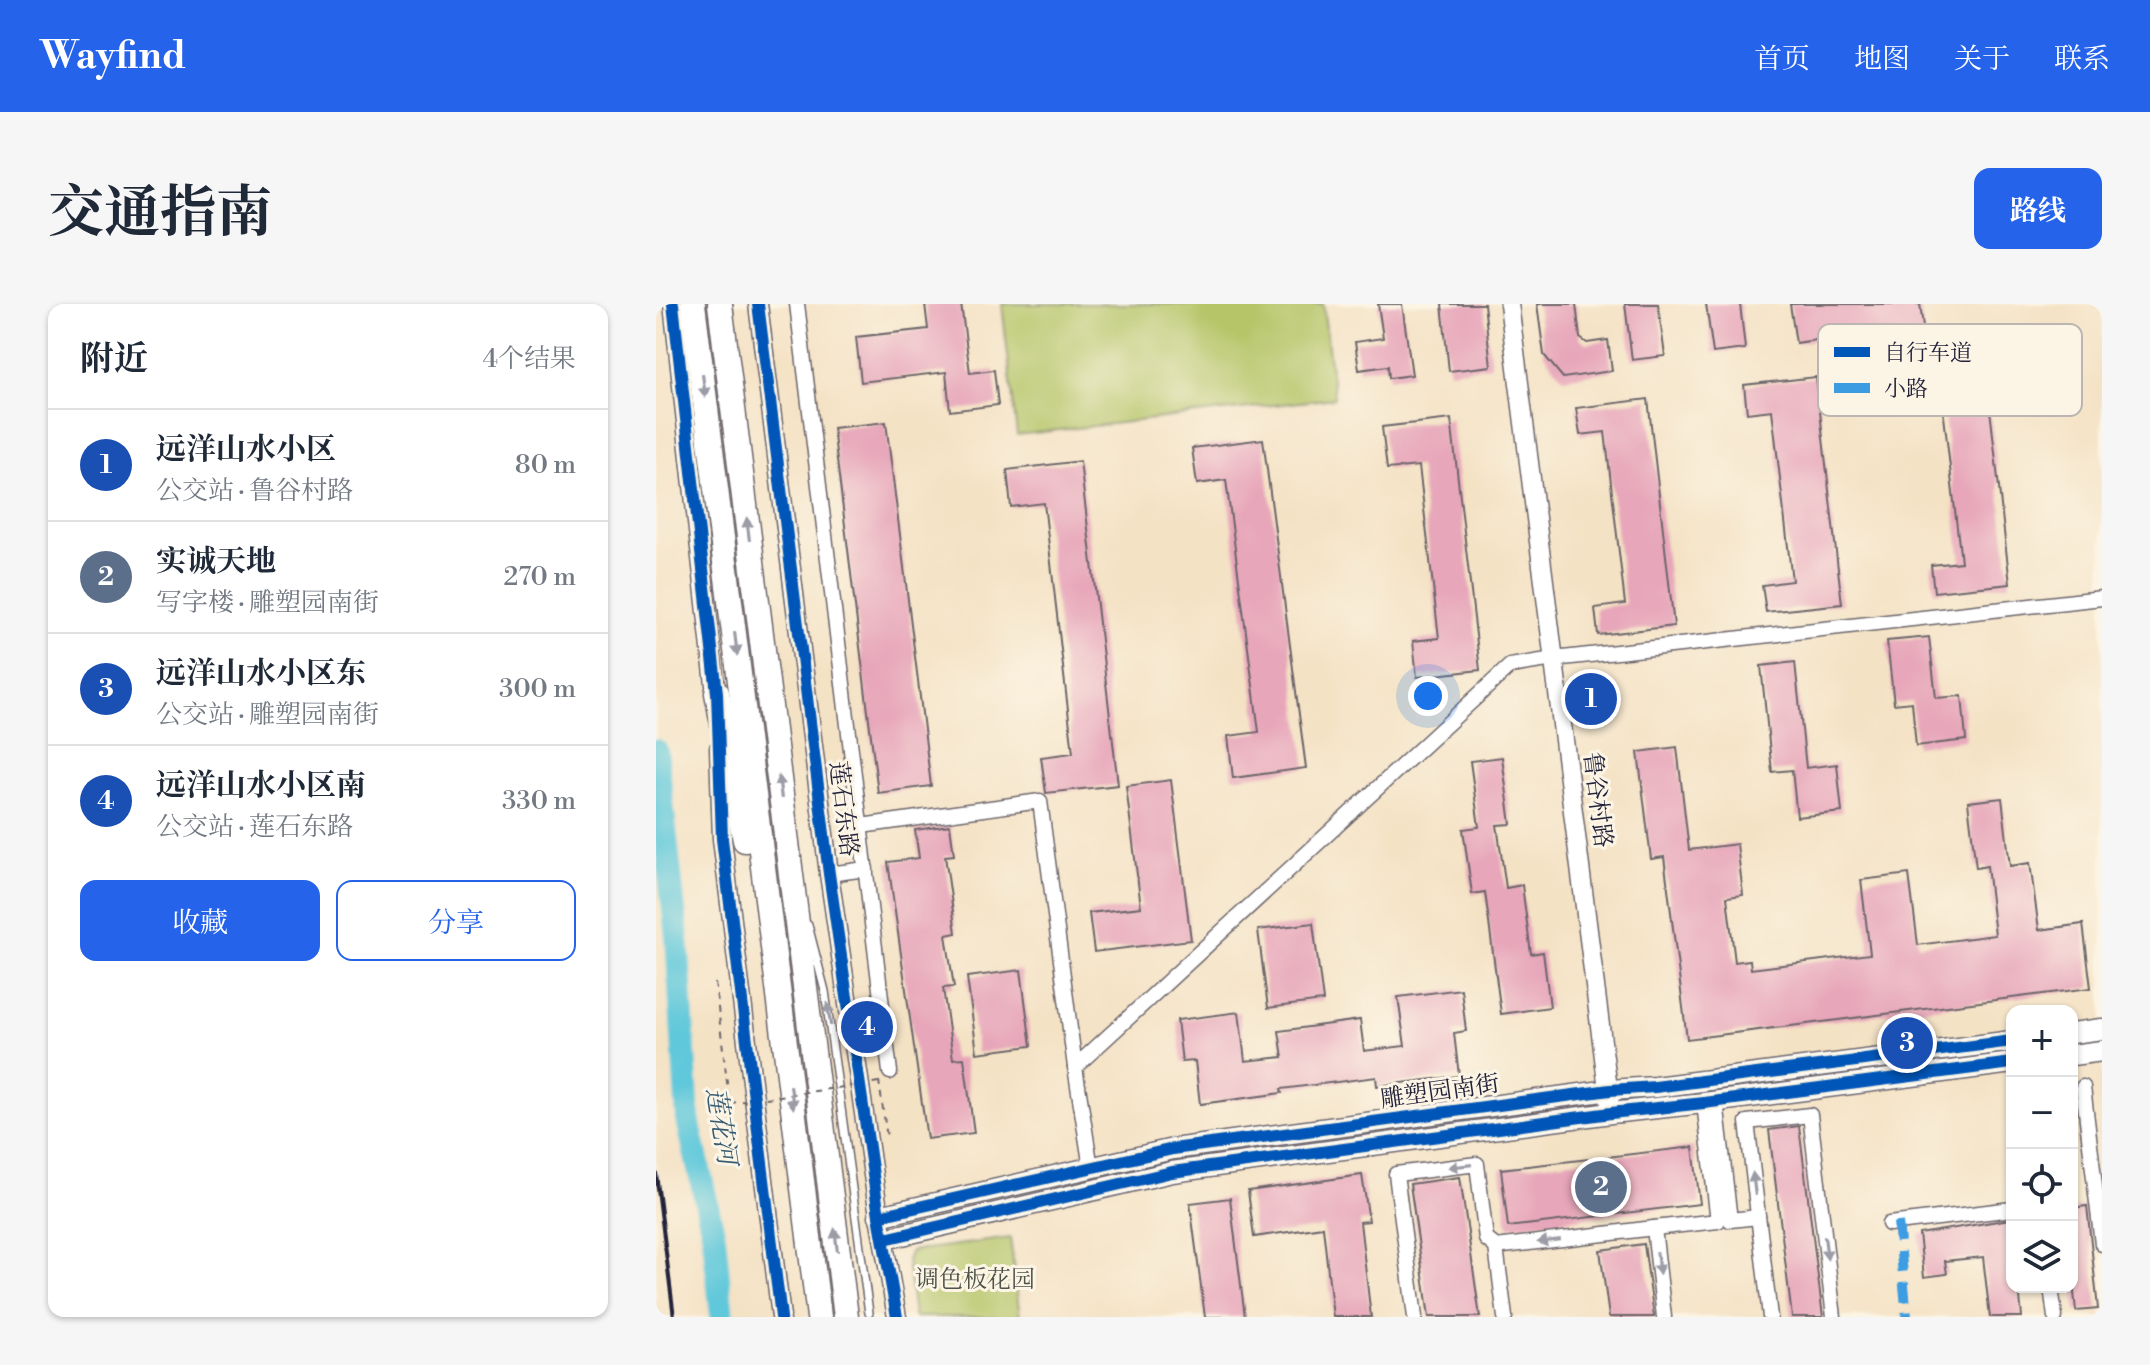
<!DOCTYPE html>
<html lang="zh">
<meta charset="utf-8">
<style>
:root{--surface:#fff;--page:#f6f6f7;--text:#1f2937;--muted:#747a83;--line:#e0e1e3;--accent:#2563eb}
body{margin:0;font-family:"Libre Bodoni","Noto Serif SC",serif;background:var(--page);color:var(--text)}
.controls{position:absolute;right:24px;bottom:24px;display:grid;overflow:hidden;border-radius:16px;box-shadow:0 2px 6px #0004}
.controls button{width:72px;height:72px;display:grid;place-items:center;padding:0;border:0;border-bottom:2px solid var(--line);background:var(--surface);color:var(--text);font:40px sans-serif}
.you{position:absolute;left:772px;top:392px;width:28px;height:28px;margin:-20px;border:6px solid #fff;border-radius:50%;background:#1a73e8;box-shadow:0 0 0 12px #1a73e833}
.badge{display:grid;place-items:center;width:52px;height:52px;border-radius:50%;background:var(--accent);color:#fff;font-size:26px;font-weight:700}
.pin{position:absolute;translate:-50% -50%;border:4px solid #fff;box-shadow:0 2px 8px #0006}
.list{margin:0;padding:0;list-style:none}
h2{display:flex;justify-content:space-between;align-items:center;height:104px;margin:0;padding:0 32px;font-size:34px}
h2 small{font-size:26px;font-weight:400;color:var(--muted)}
.list li{display:grid;grid-template-columns:52px 1fr auto;gap:24px;align-items:center;box-sizing:border-box;height:112px;padding:0 32px;border-top:2px solid var(--line)}
.list b{display:block;font-size:30px;white-space:nowrap}
.list p{margin:0;font-size:26px;white-space:nowrap;color:var(--muted)}
.list em{font-size:26px;font-style:normal;color:var(--muted)}
.actions{display:flex;gap:16px;padding:24px 32px}
.actions a{flex:1;padding:18px 0;border:2px solid var(--accent);border-radius:16px;text-align:center;font-size:28px;color:var(--accent)}
.actions .main{background:var(--accent);color:#fff}
.icon{flex:none;width:44px;height:44px;fill:none;stroke:currentColor;stroke-width:2;stroke-linecap:round;stroke-linejoin:round}
.map{position:relative;flex:none;width:1446px;height:1013px;overflow:hidden;border-radius:16px}
header{display:flex;align-items:center;gap:48px;box-sizing:border-box;height:112px;padding:0 40px;background:var(--accent);color:#fff}
header strong{font-size:38px}
nav{display:flex;gap:44px;margin-inline-start:auto;font-size:28px}
.intro{display:flex;align-items:center;justify-content:space-between;box-sizing:border-box;height:192px;padding:0 48px}
h1{margin:0;font-size:56px}
.button{padding:20px 36px;border-radius:16px;background:var(--accent);color:#fff;font-size:28px;font-weight:700}
main{display:flex;gap:48px;padding:0 48px}
aside{flex:1;background:var(--surface);border-radius:16px;box-shadow:0 2px 6px #0004}
.map>svg:first-child{display:block}
.green{fill:#b5c568;stroke:#6c7452;stroke-width:2}
.lines{fill:none;stroke-linecap:round;stroke-linejoin:round}
.river{stroke:#5fc8da;stroke-width:24}
.building{fill:#e7a6ba}
.service-casing{stroke:#6c656b;stroke-width:10}
.minor-casing{stroke:#6c656b;stroke-width:17}
.tertiary-casing{stroke:#6c656b;stroke-width:21}
.secondary-casing{stroke:#6c656b;stroke-width:23}
.trunk-casing{stroke:#6c656b;stroke-width:27}
.path{stroke:#6c656b;stroke-width:2;stroke-dasharray:6 6;stroke-linecap:butt}
.service{stroke:#fff;stroke-width:7}
.minor{stroke:#fff;stroke-width:14}
.tertiary{stroke:#fff;stroke-width:18}
.secondary{stroke:#fff;stroke-width:20}
.trunk{stroke:#fff;stroke-width:24}
.rail{stroke:#22223b;stroke-width:4}
.path-bridge{stroke:#6c656b;stroke-width:2;stroke-dasharray:6 6;stroke-linecap:butt}
.quiet{stroke:#3c9ce2;stroke-width:10;stroke-dasharray:20 10;stroke-linecap:butt}
.cycleway-casing{stroke:#fcf5e5;stroke-width:17}
.cycleway{stroke:#0057b8;stroke-width:12}
.oneway{fill:#9c9ca7}
.labels{text-anchor:middle;dominant-baseline:central;stroke-width:6;stroke-linejoin:round;paint-order:stroke}
.street-label{font-size:24px;fill:#22223b;stroke:#fcf5e5}
.park-label{font-size:24px;fill:#4e5348;stroke:#fcf5e5}
.water-label{font-size:26px;font-style:italic;fill:#375c73;stroke:#fcf5e5}
.key{fill:#fcf5e5;stroke:#bbb6b2;stroke-width:2}
.key-label{font-size:22px;fill:#22223b}
</style>
<header>
<strong>Wayfind</strong>
<nav><a>首页</a><a>地图</a><a>关于</a><a>联系</a></nav>
</header>
<div class="intro"><h1>交通指南</h1><a class="button">路线</a></div>
<main>
<aside>
<h2>附近<small>4个结果</small></h2>
<ul class="list">
<li><span class="badge" style="background:#1a4fb4">1</span><div><b>远洋山水小区</b><p>公交站 · 鲁谷村路</p></div><em>80 m</em></li>
<li><span class="badge" style="background:#5c6f8a">2</span><div><b>实诚天地</b><p>写字楼 · 雕塑园南街</p></div><em>270 m</em></li>
<li><span class="badge" style="background:#1a4fb4">3</span><div><b>远洋山水小区东</b><p>公交站 · 雕塑园南街</p></div><em>300 m</em></li>
<li><span class="badge" style="background:#1a4fb4">4</span><div><b>远洋山水小区南</b><p>公交站 · 莲石东路</p></div><em>330 m</em></li>
</ul>
<div class="actions"><a class="main">收藏</a><a>分享</a></div>
</aside>
<div class="map">
<svg width="1446" height="1013" viewBox="0 0 1446 1013">
<rect width="100%" height="100%" fill="#fcf5e5"/>
<filter id="ink" filterUnits="userSpaceOnUse"><feTurbulence type="fractalNoise" baseFrequency=".0125" numOctaves="2"/><feDisplacementMap in="SourceGraphic" scale="16" xChannelSelector="R" yChannelSelector="G"/><feConvolveMatrix kernelMatrix="1 2 1 2 8 2 1 2 1" color-interpolation-filters="sRGB"/></filter>
<filter id="wash" filterUnits="userSpaceOnUse"><feTurbulence type="fractalNoise" baseFrequency=".006" numOctaves="4" result="noise"/><feDisplacementMap in="SourceGraphic" scale="32" xChannelSelector="R" yChannelSelector="G"/><feGaussianBlur stdDeviation="1.8" result="paint"/><feColorMatrix in="noise" values="0 0 0 0 0 0 0 0 0 0 0 0 0 0 0 0 0 1.4 0 .05"/><feComposite in="paint" operator="in"/></filter>
<g filter="url(#wash)">
<rect width="100%" height="100%" fill="#f4e2c5"/>
<g class="green">
<polygon points="346,0 667,0 678,94 361,131"/>
<polygon points="354,934 364,1013 258,1013 251,956 255,947"/>
</g>
<g class="lines">
<polyline class="river" points="0,447 21,633 32,816 58,933 66,1013"/>
</g>
<g id="blocks">
<g class="building">
<polygon points="269,0 305,0 314,69 338,66 342,101 294,107 290,68 205,78 200,33 272,25"/>
<polygon points="722,0 746,0 756,71 733,74 732,62 703,66 699,38 727,34"/>
<polygon points="786,0 828,0 835,62 793,67"/>
<polygon points="881,0 920,0 924,34 931,39 952,36 956,67 907,74 888,51"/>
<polygon points="969,0 1002,0 1009,52 976,56"/>
<polygon points="1050,0 1084,0 1089,45 1057,49"/>
<polygon points="1134,0 1264,0 1268,31 1182,43 1180,33 1140,39"/>
<polygon points="1328,53 1354,280 1278,288 1275,261 1305,258 1285,86 1260,89 1257,61"/>
<polygon points="1160,73 1186,300 1110,308 1106,281 1136,277 1116,106 1091,109 1088,81"/>
<polygon points="992,95 1018,322 942,331 939,304 969,300 949,128 924,131 920,104"/>
<polygon points="795,115 824,366 761,373 757,337 783,334 763,162 731,165 726,123"/>
<polygon points="230,118 275,482 222,489 177,124"/>
<polygon points="607,135 650,464 577,474 572,432 603,428 570,176 541,180 536,144"/>
<polygon points="424,157 462,481 390,489 385,453 417,449 388,199 355,203 351,166"/>
<polygon points="1273,333 1280,394 1306,392 1310,436 1260,442 1256,398 1238,400 1231,337"/>
<polygon points="1139,358 1150,464 1181,460 1186,508 1141,513 1136,466 1116,468 1105,362"/>
<polygon points="1021,443 1033,546 1081,540 1087,591 1071,593 1079,658 1094,656 1095,665 1214,650 1205,576 1253,570 1262,641 1339,631 1331,562 1320,564 1312,498 1346,494 1354,562 1374,559 1383,626 1427,620 1435,684 1031,735 1008,553 995,555 982,448"/>
<polygon points="846,453 855,520 841,521 850,584 866,581 875,650 887,648 894,703 845,710 829,588 816,590 807,525 823,523 814,457"/>
<polygon points="515,476 535,636 438,648 433,609 485,603 470,482"/>
<polygon points="294,521 298,551 289,552 300,629 290,631 298,683 287,684 297,755 308,754 318,829 271,835 232,558 263,554 259,526"/>
<polygon points="657,619 667,697 612,704 602,626"/>
<polygon points="365,666 375,742 321,749 311,673"/>
<polygon points="805,685 810,727 798,729 803,772 721,782 720,773 625,785 626,789 544,800 539,757 526,758 521,716 583,708 589,757 627,753 623,727 704,716 708,747 749,742 742,693"/>
<polygon points="1143,822 1167,1013 1136,1013 1113,826"/>
<polygon points="1037,843 1044,900 852,923 845,865"/>
<polygon points="706,871 713,917 704,918 715,1013 677,1013 667,923 598,933 592,887"/>
<polygon points="804,873 824,1013 773,1013 754,880"/>
<polygon points="574,894 589,1013 549,1013 534,899"/>
<polygon points="1431,902 1442,1005 1420,1007 1416,970 1416,904"/>
<polygon points="1354,915 1356,983 1363,983 1366,1013 1334,1013 1327,953 1289,957 1291,970 1268,973 1263,930"/>
<polygon points="988,940 998,1013 953,1013 944,946"/>
</g>
</g>
</g>
<g filter="url(#ink)">
<use href="#blocks" fill-opacity="0" stroke="#6c656b" stroke-width="2"/>
<g class="lines">
<defs>
<polyline id="service" points="152,621 169,687 213,1009"/>
<g id="minor">
<polyline points="141,0 234,768"/>
<polyline points="205,522 384,497 419,763 435,864"/>
<polyline points="173,570 210,565"/>
<polyline points="419,763 854,362 898,355 1446,294"/>
<polyline points="1427,783 1446,940"/>
<polyline points="1060,797 1074,916 1102,913"/>
<polyline points="1233,920 1356,905"/>
<polyline points="1395,983 1399,1013"/>
<polyline points="759,1013 740,870 821,860 830,935 840,943"/>
<polyline points="849,1013 840,943 998,924"/>
<polyline points="1008,1013 998,924 1062,917 1048,799"/>
<polyline points="1114,1013 1091,818 1154,811 1178,1013"/>
</g>
<g id="tertiary">
<polyline points="17,0 61,399"/>
<polyline points="102,0 173,570 223,912 241,1013"/>
<polyline points="853,0 955,809"/>
<polyline points="63,444 66,535 125,1013"/>
</g>
<g id="secondary">
<polyline points="1416,729 1446,725"/>
<polyline points="1416,751 1446,747"/>
<polyline points="223,912 517,845 954,786 999,783 1356,737"/>
<polyline points="229,935 516,868 955,809 1048,799 1356,759"/>
</g>
<g id="trunk">
<polyline points="37,0 163,1013"/>
<polyline points="64,0 190,1013"/>
<polyline points="61,389 89,536"/>
</g>
</defs>
<use href="#service" class="service-casing"/>
<use href="#minor" class="minor-casing"/>
<use href="#tertiary" class="tertiary-casing"/>
<use href="#secondary" class="secondary-casing"/>
<use href="#trunk" class="trunk-casing"/>
<g class="path">
<polyline points="59,679 79,844"/>
<polyline points="223,777 231,834"/>
</g>
<use href="#service" class="service"/>
<use href="#minor" class="minor"/>
<use href="#tertiary" class="tertiary"/>
<use href="#secondary" class="secondary"/>
<use href="#trunk" class="trunk"/>
<polyline class="rail" points="0,869 18,1013"/>
<polyline class="path-bridge" points="74,799 223,778"/>
<polyline class="quiet" points="1242,918 1251,1013"/>
<defs>
<g id="cycleway">
<polyline points="17,0 61,389 66,535 125,1013"/>
<polyline points="102,0 173,570 223,912 241,1013"/>
<polyline points="223,912 517,845 954,786 999,783 1356,737"/>
<polyline points="229,935 516,868 955,809 1048,799 1356,759"/>
</g>
</defs>
<use href="#cycleway" class="cycleway-casing"/>
<use href="#cycleway" class="cycleway"/>
</g>
<defs><path id="oneway-solid" d="M-6-.8H1V-3.2L6.5 0L1 3.2V.8H-6Z" transform="scale(2)"/></defs>
<g class="oneway">
<use href="#oneway-solid" transform="translate(48 82) rotate(83)"/>
<use href="#oneway-solid" transform="translate(92 225) rotate(-97)"/>
<use href="#oneway-solid" transform="translate(80 340) rotate(83)"/>
<use href="#oneway-solid" transform="translate(124 483) rotate(-97)"/>
<use href="#oneway-solid" transform="translate(173 710) rotate(-98)"/>
<use href="#oneway-solid" transform="translate(136 793) rotate(83)"/>
<use href="#oneway-solid" transform="translate(804 862) rotate(173)"/>
<use href="#oneway-solid" transform="translate(1098 880) rotate(-97)"/>
<use href="#oneway-solid" transform="translate(180 936) rotate(-97)"/>
<use href="#oneway-solid" transform="translate(893 937) rotate(173)"/>
<use href="#oneway-solid" transform="translate(1170 944) rotate(83)"/>
<use href="#oneway-solid" transform="translate(1002 959) rotate(84)"/>
</g>
</g>
<g class="labels">
<g class="street-label">
<text transform="translate(941 496) rotate(83)">鲁谷村路</text>
<text transform="translate(187 505) rotate(83)">莲石东路</text>
<text transform="translate(784 788) rotate(-8)">雕塑园南街</text>
</g>
<g class="park-label">
<text x="319" y="976">调色板花园</text>
</g>
<g class="water-label">
<text transform="translate(65 822) rotate(81)">莲花河</text>
</g>
</g>
<rect x="1162" y="20" width="264" height="92" rx="12" class="key"/>
<rect x="1178" y="43" width="36" height="10" fill="#0057b8"/>
<rect x="1178" y="79" width="36" height="10" fill="#3c9ce2"/>
<g class="key-label">
<text x="1228" y="56">自行车道</text>
<text x="1228" y="92">小路</text>
</g>
</svg>
<div class="controls">
<button>+</button>
<button>−</button>
<button><svg class="icon" aria-label="locate" viewBox="0 0 24 24"><circle cx="12" cy="12" r="6"/><path d="M12 2v4M12 18v4M2 12h4M18 12h4"/></svg></button>
<button><svg class="icon" aria-label="layers" viewBox="0 0 24 24"><path d="M12 4l9 5-9 5-9-5zM3 14l9 5 9-5"/></svg></button>
</div>
<div class="you"></div>
<div class="pin badge" style="left:935px;top:395px;background:#1a4fb4">1</div>
<div class="pin badge" style="left:945px;top:883px;background:#5c6f8a">2</div>
<div class="pin badge" style="left:1251px;top:739px;background:#1a4fb4">3</div>
<div class="pin badge" style="left:211px;top:723px;background:#1a4fb4">4</div>
</div>
</main>
